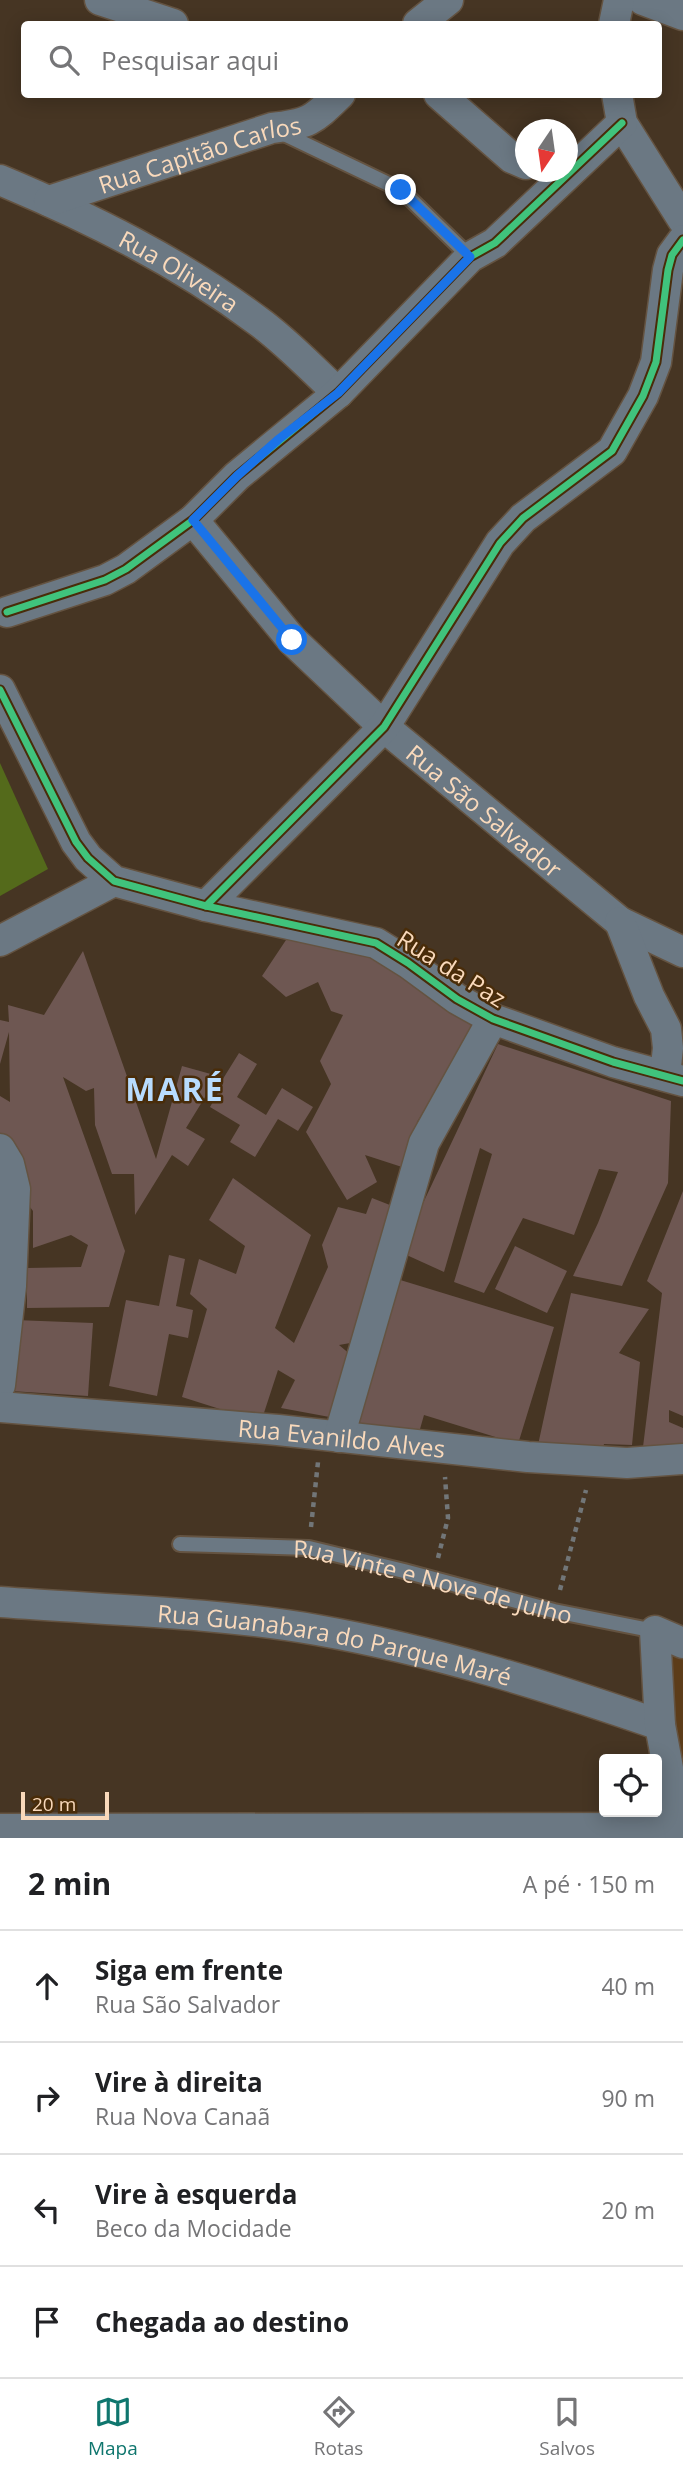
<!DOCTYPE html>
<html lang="pt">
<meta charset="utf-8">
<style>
:root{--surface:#fff;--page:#f2f2f2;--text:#202124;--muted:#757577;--line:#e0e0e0;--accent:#0f766e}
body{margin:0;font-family:"Open Sans",sans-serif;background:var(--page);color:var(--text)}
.controls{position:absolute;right:21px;bottom:21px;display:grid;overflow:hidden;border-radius:7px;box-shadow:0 4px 18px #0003}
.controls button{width:63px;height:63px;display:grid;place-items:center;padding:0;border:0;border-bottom:2px solid var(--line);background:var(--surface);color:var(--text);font:35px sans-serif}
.compass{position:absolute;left:515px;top:119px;width:63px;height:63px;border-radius:50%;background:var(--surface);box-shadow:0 4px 18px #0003;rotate:193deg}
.scale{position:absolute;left:21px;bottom:18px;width:88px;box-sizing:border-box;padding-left:7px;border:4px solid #f9d9bb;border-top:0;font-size:19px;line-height:24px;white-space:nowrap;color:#f9d9bb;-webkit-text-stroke:5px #492c09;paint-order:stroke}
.stop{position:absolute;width:21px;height:21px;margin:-16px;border:5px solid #1a73e8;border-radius:50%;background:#fff}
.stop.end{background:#1a73e8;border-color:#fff;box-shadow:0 2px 7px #0008}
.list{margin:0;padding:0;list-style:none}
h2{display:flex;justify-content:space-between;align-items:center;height:91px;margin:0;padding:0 28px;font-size:30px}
h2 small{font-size:23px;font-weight:400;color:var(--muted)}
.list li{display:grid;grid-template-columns:46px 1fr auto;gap:21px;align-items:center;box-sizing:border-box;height:112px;padding:0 28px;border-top:2px solid var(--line)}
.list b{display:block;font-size:26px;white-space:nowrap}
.list p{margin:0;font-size:23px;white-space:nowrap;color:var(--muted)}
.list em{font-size:23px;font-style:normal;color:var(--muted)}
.icon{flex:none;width:38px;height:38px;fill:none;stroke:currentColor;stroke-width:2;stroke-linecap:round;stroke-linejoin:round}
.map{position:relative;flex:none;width:683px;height:1838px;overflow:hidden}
.search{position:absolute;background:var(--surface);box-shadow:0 4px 18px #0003;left:21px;right:21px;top:21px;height:77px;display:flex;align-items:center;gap:18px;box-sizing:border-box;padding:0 24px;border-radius:7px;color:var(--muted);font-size:26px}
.sheet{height:539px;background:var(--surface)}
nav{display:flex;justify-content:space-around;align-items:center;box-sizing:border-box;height:98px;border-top:2px solid var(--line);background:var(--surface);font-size:19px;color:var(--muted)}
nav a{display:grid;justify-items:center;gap:4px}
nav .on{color:var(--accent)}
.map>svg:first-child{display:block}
.built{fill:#5c3c19}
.green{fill:#546a1b}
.building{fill:#6e5752}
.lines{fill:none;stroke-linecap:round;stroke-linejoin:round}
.lane-casing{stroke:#645341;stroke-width:18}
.street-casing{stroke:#645341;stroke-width:33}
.path{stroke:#727678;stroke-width:4.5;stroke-dasharray:5 5;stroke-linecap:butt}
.lane{stroke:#6b7883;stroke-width:14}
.street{stroke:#6b7883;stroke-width:30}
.cycleway-casing{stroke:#492c09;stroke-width:11}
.cycleway{stroke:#40c37c;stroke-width:7}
.route{stroke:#1a73e8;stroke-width:9}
.labels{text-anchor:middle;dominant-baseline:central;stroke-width:5;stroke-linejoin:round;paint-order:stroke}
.street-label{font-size:24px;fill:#f9d9bb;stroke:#492c09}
.district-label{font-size:32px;font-weight:bold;letter-spacing:2px;fill:#b8dcfe;stroke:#492c09}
</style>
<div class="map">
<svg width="683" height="1838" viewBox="0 0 683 1838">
<rect width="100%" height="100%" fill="#463523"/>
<polygon class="built" points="667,1650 683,1656 683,1790 659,1656"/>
<polygon class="green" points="0,763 48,869 0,896"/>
<g class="building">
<polygon points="292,931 354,946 477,1025 417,1122 436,1128 402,1167 365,1155 377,1182 347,1200 306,1132 331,1084 320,1061 343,1015 331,1011 318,982 286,997 262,976"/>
<polygon points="83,951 156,1159 182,1066 218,1076 186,1128 205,1139 188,1166 172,1155 135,1215 134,1174 112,1174 95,1125 94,1088 86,1091 63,1077 125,1251 109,1307 27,1308 27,1268 81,1267 88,1245 71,1235 33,1248 33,1211 18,1191 0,1140 0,1096 10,1102 9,1032 0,1064 0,1020 9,1022 8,1005 44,1015"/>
<polygon points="498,1044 671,1101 668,1183 622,1286 573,1276 598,1223 618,1172 599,1169 574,1235 523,1218 484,1293 454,1282 492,1154 480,1148 444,1272 400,1252"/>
<polygon points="239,1053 257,1064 237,1097 266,1115 282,1088 313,1107 298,1131 278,1119 255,1157 230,1142 240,1125 210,1107 223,1084 221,1082"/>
<polygon points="233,1178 311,1235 275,1328 294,1343 328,1267 322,1245 338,1207 366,1214 372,1198 395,1207 356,1342 339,1345 357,1360 335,1418 281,1408 295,1380 278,1370 261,1422 182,1397 207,1309 190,1294 199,1259 236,1274 245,1246 209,1220"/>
<polygon points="683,1191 683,1416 669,1410 669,1422 683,1428 683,1455 642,1455 662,1293 647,1281"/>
<polygon points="515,1246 567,1271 547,1313 495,1289"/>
<polygon points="169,1255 185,1259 176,1306 193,1310 188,1338 169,1334 157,1396 109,1386 126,1300 159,1306"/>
<polygon points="397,1279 554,1327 518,1444 424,1415 416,1443 352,1424"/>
<polygon points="571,1293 649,1309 619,1353 640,1362 632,1445 604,1444 601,1455 538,1445"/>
<polygon points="15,1320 93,1323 88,1396 11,1391"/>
</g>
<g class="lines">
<defs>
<g id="lane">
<polyline points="280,132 401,190 470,257"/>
<path id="s1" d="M 180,1544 L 309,1548 L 404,1571 L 554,1611 L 655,1631"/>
</g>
<g id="street">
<polyline points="100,0 173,24"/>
<polyline points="643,0 683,15"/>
<polyline points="418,24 448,0"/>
<polyline points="614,24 619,0"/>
<polyline points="439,94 512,158 526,164"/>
<polyline points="617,94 622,123 683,220"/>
<path id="s2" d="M 0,180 C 91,218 179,262 258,321 C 287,342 312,369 338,393"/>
<path id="s3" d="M 49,201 L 272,128 C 310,124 313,120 340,94"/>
<path id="s4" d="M 193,520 L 292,640 L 384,727 L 620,922 L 683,952"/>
<polyline points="7,612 105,580 126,569 193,520 237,476 338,393 470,257 495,243 622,123"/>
<polyline points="0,690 76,842 88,858 114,881 206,906 376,943 408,963 457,999 493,1019 613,1062 683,1081"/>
<polyline points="206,906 384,727 500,543 523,518 612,451 643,396 656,362 668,270 672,255 683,240"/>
<polyline points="620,922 649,996 666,1029 668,1048 665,1075"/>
<polyline points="0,941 114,881"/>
<polyline points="0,1149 9,1164 15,1189 11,1286 0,1385"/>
<path id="s5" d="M 0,1407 L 278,1430 L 528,1457 L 627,1463 L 683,1459"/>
<polyline points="339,1437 424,1143 493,1019"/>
<path id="s6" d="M 0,1602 C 105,1610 213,1612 317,1630 C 435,1651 548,1686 660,1725"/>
<polyline points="0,1829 680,1828"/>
<polyline points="681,1838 660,1725 655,1631 683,1643"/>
</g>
</defs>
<use href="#lane" class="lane-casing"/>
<use href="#street" class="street-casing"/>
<g class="path">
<polyline points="311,1527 318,1462"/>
<polyline points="438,1558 448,1518 445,1477"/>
<polyline points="560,1590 586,1490"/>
</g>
<use href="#lane" class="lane"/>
<use href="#street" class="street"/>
<defs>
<g id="cycleway">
<polyline points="7,612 105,580 126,569 193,520 237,476 338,393 470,257 495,243 622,123"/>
<polyline points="0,690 76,842 88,858 114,881 206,906 376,943 408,963 457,999 493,1019 613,1062 683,1081"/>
<polyline points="206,906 384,727 500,543 523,518 612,451 643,396 656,362 668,270 672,255 683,240"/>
</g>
</defs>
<use href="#cycleway" class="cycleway-casing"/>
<use href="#cycleway" class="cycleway"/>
</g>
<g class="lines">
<polyline class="route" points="292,640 193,520 237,476 279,439 338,393 470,257 401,190"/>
</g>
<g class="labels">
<g class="street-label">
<text stroke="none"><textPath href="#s3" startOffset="158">Rua Capitão Carlos</textPath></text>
<text stroke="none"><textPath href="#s2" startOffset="201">Rua Oliveira</textPath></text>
<text stroke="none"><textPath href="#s4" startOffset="413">Rua São Salvador</textPath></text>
<text transform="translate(452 968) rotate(32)">Rua da Paz</text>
<text stroke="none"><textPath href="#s5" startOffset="343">Rua Evanildo Alves</textPath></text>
<text stroke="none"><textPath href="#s1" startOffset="257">Rua Vinte e Nove de Julho</textPath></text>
<text stroke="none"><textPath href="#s6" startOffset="338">Rua Guanabara do Parque Maré</textPath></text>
</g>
<g class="district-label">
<text x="175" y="1088">MARÉ</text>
</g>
</g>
</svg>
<div class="controls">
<button><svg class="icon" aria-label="locate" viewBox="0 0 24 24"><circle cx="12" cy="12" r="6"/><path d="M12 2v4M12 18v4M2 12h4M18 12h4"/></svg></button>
</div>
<svg class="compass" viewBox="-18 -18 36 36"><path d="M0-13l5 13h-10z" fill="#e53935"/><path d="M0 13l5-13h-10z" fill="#757577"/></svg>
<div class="scale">20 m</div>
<div class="stop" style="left:292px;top:640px"></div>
<div class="stop end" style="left:401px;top:190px"></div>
<div class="search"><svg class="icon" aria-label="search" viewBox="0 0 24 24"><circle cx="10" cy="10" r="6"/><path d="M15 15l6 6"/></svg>Pesquisar aqui</div>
</div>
<section class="sheet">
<h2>2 min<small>A pé · 150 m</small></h2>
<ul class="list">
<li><svg class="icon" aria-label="ahead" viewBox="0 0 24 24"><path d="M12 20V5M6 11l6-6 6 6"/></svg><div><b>Siga em frente</b><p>Rua São Salvador</p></div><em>40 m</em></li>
<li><svg class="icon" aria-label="right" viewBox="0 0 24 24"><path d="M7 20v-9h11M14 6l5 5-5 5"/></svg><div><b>Vire à direita</b><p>Rua Nova Canaã</p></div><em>90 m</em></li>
<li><svg class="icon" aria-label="left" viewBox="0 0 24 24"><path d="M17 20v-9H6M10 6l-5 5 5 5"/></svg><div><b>Vire à esquerda</b><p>Beco da Mocidade</p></div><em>20 m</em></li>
<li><svg class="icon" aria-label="arrive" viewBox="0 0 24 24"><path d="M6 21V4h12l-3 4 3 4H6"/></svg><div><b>Chegada ao destino</b></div></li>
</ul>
</section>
<nav>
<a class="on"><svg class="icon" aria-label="map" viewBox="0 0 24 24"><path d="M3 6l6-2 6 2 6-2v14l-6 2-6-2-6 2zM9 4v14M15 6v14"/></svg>Mapa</a>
<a><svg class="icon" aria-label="directions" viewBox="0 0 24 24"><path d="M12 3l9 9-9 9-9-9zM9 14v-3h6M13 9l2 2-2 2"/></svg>Rotas</a>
<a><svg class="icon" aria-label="saved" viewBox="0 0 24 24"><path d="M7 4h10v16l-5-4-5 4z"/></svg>Salvos</a>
</nav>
